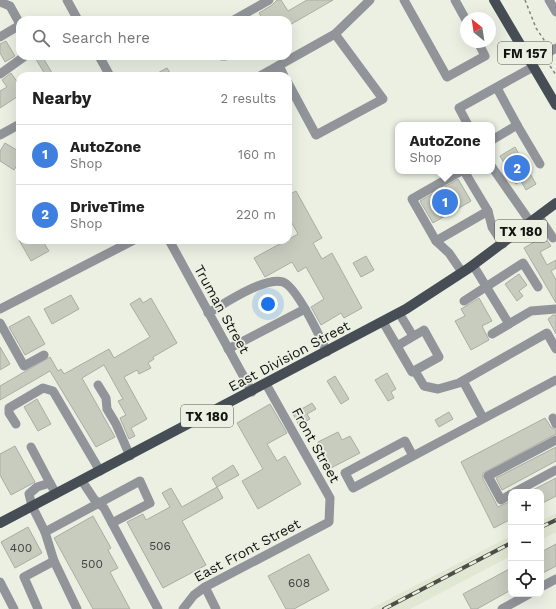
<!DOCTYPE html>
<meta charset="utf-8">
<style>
:root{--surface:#fff;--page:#f2f2f2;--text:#222;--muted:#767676;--line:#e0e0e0;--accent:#0b5bc5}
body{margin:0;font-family:"Work Sans",sans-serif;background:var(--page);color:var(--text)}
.controls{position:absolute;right:12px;bottom:12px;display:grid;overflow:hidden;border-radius:8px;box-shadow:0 4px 16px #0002}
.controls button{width:36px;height:36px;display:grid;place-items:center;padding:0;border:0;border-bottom:1px solid var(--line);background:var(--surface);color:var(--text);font:20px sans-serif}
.compass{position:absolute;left:460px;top:12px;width:36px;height:36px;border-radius:50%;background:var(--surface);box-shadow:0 4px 16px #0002;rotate:330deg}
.you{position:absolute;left:268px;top:304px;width:14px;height:14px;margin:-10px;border:3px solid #fff;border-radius:50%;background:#1a73e8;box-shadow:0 0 0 6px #1a73e833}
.badge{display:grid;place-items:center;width:26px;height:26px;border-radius:50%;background:var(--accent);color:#fff;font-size:13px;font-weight:700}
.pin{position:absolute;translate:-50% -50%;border:2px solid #fff;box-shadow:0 1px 4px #0006}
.popup{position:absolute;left:395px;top:122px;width:100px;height:52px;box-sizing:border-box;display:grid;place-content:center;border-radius:8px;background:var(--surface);filter:drop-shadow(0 1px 3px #0005);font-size:13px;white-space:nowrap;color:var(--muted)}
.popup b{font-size:15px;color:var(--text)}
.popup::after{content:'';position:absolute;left:50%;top:100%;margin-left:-8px;border:8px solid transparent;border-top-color:var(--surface)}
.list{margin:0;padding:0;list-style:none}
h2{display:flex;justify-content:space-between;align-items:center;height:52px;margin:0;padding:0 16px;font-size:17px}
h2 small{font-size:13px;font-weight:400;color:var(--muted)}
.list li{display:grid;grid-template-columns:26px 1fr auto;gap:12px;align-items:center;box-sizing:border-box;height:60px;padding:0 16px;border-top:1px solid var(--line)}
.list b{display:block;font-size:15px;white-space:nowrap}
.list p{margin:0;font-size:13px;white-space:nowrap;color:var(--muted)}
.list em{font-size:13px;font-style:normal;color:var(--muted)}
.icon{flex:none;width:22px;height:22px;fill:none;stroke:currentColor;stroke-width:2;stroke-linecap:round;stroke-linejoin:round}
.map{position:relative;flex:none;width:556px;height:609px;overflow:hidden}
.search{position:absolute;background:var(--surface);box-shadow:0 4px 16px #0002;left:16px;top:16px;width:276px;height:44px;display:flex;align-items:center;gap:10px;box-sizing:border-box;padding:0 14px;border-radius:12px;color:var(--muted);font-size:15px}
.panel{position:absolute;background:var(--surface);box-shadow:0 4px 16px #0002;left:16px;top:72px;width:276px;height:172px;border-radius:12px}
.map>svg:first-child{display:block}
.built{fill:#e0e7d2}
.building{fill:#c8ccbf;stroke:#aaaea2}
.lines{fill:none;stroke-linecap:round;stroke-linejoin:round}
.path{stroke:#82857c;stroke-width:1.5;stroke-dasharray:3 3;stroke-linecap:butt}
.minor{stroke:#91959a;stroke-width:9}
.major{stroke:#474d55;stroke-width:10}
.rail-casing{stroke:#4c4e47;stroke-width:4}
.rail{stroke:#ebf0e3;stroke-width:2.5;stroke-dasharray:8;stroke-linecap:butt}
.labels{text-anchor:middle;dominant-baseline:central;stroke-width:3.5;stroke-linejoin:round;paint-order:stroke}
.number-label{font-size:12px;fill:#40423c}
.shield{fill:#ebf0e3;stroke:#54564f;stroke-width:1}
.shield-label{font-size:13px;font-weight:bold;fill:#131410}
.street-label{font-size:14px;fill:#131410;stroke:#ebf0e3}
</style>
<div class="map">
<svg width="556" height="609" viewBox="0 0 556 609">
<rect width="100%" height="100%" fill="#ebf0e3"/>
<g class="built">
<polygon points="556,513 556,532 541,540 541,521"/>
<polygon points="511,536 511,556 410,609 370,609"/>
</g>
<g class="building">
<polygon points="277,0 281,0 288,11 307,0 333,0 288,26 288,20 263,20 259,13 272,5"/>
<polygon points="6,41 15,56 5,62 0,53 0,44"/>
<polygon points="34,56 42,56 52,73 46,76"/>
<polygon points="167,68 172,76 152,76"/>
<polygon points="11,73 20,86 20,95 0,108 0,91 7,87 2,80"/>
<polygon points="5,143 20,152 20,160 14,170 0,161 0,151"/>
<polygon points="515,147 536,184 526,190 521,181 516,184 500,156"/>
<polygon points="458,179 471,201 433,223 420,201"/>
<polygon points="296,191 322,238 313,243 322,259 332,253 362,308 344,318 341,313 321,325 311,307 324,299 306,267 298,272 292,262 265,277 254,258 298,234 288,216 288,195"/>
<polygon points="544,236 551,246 540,252 547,265 556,260 556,268 551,271 556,280 556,303 524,248"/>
<polygon points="19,240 42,240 49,251 31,261"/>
<polygon points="366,256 374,270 361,277 353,263"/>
<polygon points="519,274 527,285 519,291 523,296 517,301 505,284"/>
<polygon points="71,295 79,309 52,324 44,309"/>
<polygon points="140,298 143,303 151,298 177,343 153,357 154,359 148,363 151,368 139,374 137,370 124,377 147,419 131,428 135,436 129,439 120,418 126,415 118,401 123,399 104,365 82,378 115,437 96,447 50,371 0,400 0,386 50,357 58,371 61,369 64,374 109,349 114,358 150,337 130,304"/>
<polygon points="479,298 492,321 482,326 489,340 471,350 455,321 465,316 461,309"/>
<polygon points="553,315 556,315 556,334 548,319"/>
<polygon points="29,316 45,344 25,355 9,327"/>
<polygon points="0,347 10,364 0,370"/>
<polygon points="387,373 396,389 391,392 394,398 388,401 375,380"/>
<polygon points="335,376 349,399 341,404 327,381"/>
<polygon points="37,399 51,424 38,431 24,407"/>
<polygon points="312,403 316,409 307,414 310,419 299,425 293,414"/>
<polygon points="270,404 287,433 267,444 277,461 285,456 301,484 258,509 242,481 263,469 237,423"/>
<polygon points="449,412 453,419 439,427 435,420"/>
<polygon points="545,418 551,427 556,430 556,434 483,473 483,479 498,507 511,501 511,519 494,528 461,462"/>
<polygon points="338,432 342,440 350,436 360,453 331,468 318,442"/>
<polygon points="15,446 35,482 11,495 0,475 0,454"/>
<polygon points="556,447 556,461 502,490 496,478"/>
<polygon points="233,465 239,475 217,487 212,478"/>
<polygon points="556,478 556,496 541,504 541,492 529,492"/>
<polygon points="217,487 223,498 182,521 206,565 163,588 127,522 143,514 146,520 170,507 162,493 171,488 182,507"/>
<polygon points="93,516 111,548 108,550 118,568 110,572 130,609 93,609 54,538"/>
<polygon points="28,527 42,553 15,568 1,542"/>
<polygon points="556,544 556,566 541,574 541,552"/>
<polygon points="309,554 329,590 294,609 286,609 268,576"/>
<polygon points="511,568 511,590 477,609 471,609 463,594"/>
</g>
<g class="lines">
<g class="path">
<polyline points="525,0 536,28 546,43"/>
<polyline points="550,66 556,75"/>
</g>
<g class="minor">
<polyline points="67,0 78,20"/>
<polyline points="404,0 447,77 485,56 478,42"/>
<polyline points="455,0 466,20"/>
<polyline points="549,0 556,12"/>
<polyline points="0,2 10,6 20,24"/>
<polyline points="234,20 269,0"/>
<polyline points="0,37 20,25"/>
<polyline points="99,56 110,76"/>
<polyline points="222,56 225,56"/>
<polyline points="531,63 556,48"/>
<polyline points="279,65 284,76"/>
<polyline points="0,74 25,56"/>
<polyline points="260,76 335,34 370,0"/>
<polyline points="288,83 316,135 383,99 335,34"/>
<polyline points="468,125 459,108 533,67"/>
<polyline points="517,125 540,164"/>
<polyline points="0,135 20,124"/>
<polyline points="492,140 517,125 497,88"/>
<polyline points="492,167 531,223"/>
<polyline points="464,171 488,211"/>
<polyline points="539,217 553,238"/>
<polyline points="169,240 252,392"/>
<polyline points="436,241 412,199 461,171"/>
<polyline points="473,265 509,324 492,334"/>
<polyline points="462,272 449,253 436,241 488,211 492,227 503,244"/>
<polyline points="464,301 523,263 538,287"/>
<polyline points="0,309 134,240"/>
<path d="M 208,313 C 224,304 265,276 283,282 C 297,287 320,337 327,352"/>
<polyline points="399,313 413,336"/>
<polyline points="383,322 412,372 439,357 424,330 397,346"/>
<polyline points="0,323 24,366 44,355"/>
<polyline points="509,324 531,311 556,309"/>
<polyline points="228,349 305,309"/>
<polyline points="415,371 424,386 438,389 459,383 547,333 556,349"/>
<polyline points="463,381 483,418"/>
<polyline points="98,385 106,398 107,409 116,424 130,456"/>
<polyline points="553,418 556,424"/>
<polyline points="16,424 9,413 9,408 43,388 53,391 100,471"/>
<polyline points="31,447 50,483"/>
<polyline points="413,456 405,441 345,473 353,488 556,380"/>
<polyline points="82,481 94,499 104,508 158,609"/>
<polyline points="515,492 556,470"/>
<polyline points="56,494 50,483 37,487 29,494 32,506 45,532 54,561 77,609"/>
<polyline points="511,494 501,500 488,476 556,440"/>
<polyline points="45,532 140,481 150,503 112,523"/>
<polyline points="0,582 14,609"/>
<polyline points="205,587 216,609"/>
<polyline points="541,587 556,579"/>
<polyline points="38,609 24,577 54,561"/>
<polyline points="183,609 194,595 205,587 329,522 330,498 266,384"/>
<polyline points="502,609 529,594"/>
</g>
<g class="major">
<polyline points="494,0 556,105"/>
<polyline points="0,523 406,309 469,268 556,203"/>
</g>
<defs>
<g id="rail">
<polyline points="541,527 556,520"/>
<polyline points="384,609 511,543"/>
</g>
</defs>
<use href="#rail" class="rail-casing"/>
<use href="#rail" class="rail"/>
</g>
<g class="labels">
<g class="number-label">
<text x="160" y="546">506</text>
<text x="21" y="548">400</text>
<text x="92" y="564">500</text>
<text x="299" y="583">608</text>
</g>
<g class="shield">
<rect x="498" y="42" width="54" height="22" rx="3"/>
<rect x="495" y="220" width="52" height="22" rx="3"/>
<rect x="181" y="405" width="52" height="22" rx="3"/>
</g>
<g class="shield-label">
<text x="525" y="53">FM 157</text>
<text x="521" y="231">TX 180</text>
<text x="207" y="416">TX 180</text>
</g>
<g class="street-label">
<text transform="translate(222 309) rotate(61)">Truman Street</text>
<text transform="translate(289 356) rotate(-28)">East Division Street</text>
<text transform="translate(316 445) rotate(61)">Front Street</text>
<text transform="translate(247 550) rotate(-28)">East Front Street</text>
</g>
</g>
</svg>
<div class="controls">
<button>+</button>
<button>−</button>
<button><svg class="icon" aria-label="locate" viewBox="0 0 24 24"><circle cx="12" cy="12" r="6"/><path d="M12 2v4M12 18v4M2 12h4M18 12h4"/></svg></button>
</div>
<svg class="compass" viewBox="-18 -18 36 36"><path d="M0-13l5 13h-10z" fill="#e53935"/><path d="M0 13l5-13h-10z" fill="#767676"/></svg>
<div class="you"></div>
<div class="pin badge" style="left:445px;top:202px;background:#3f7fe0">1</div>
<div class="popup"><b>AutoZone</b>Shop</div>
<div class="pin badge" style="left:517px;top:168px;background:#3f7fe0">2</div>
<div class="search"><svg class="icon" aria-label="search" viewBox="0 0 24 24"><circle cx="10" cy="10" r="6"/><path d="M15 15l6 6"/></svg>Search here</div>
<section class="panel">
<h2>Nearby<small>2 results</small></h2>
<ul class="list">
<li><span class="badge" style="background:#3f7fe0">1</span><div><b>AutoZone</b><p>Shop</p></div><em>160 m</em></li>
<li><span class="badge" style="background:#3f7fe0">2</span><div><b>DriveTime</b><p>Shop</p></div><em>220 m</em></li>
</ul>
</section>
</div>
